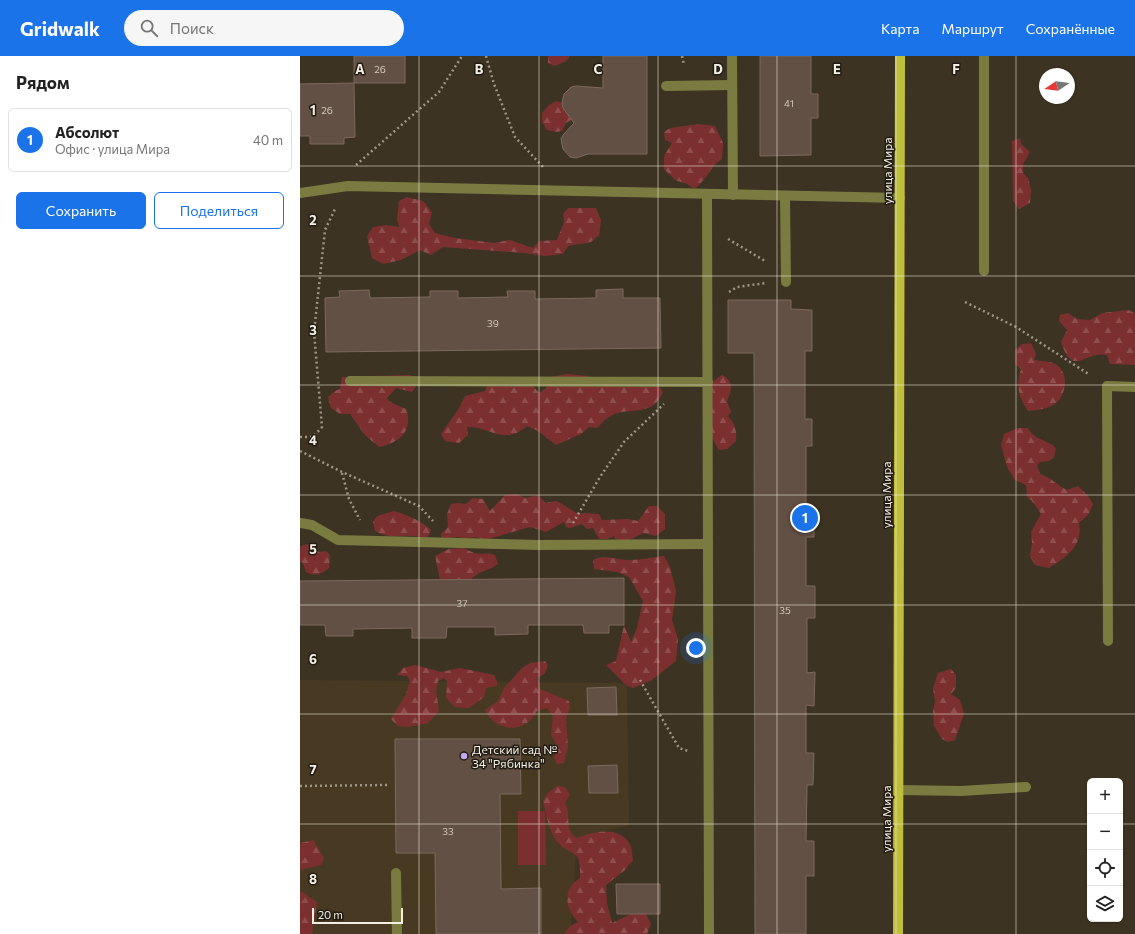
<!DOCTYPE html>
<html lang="ru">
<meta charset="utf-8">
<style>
:root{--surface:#fff;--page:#f6f6f6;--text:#222;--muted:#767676;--line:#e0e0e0;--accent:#1a73e8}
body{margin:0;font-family:Commissioner,sans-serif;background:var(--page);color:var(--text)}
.controls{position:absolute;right:12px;bottom:12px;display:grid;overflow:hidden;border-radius:6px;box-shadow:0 1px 3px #0004}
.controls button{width:36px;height:36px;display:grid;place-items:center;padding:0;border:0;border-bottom:1px solid var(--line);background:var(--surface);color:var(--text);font:20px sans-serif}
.compass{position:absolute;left:739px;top:12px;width:36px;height:36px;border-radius:50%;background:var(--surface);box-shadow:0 1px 3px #0004;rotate:257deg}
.scale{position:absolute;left:12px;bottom:10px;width:91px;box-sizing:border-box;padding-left:4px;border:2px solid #f4eee3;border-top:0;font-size:11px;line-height:14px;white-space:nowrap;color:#f4eee3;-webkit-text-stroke:3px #201c14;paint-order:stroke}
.you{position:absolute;left:396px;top:592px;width:14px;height:14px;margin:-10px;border:3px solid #fff;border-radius:50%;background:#1a73e8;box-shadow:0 0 0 6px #1a73e833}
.badge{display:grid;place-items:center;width:26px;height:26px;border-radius:50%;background:var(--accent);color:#fff;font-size:13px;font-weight:700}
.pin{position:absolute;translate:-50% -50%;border:2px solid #fff;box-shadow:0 1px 4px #0006}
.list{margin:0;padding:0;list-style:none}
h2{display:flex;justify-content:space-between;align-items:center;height:52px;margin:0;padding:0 16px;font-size:17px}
h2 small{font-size:13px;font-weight:400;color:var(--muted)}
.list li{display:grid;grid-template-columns:26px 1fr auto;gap:12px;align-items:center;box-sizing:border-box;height:64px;margin:0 8px 8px;padding:0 8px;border:1px solid var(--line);border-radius:6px}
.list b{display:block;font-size:15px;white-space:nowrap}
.list p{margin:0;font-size:13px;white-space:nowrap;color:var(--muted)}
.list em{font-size:13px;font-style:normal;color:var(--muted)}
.actions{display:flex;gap:8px;padding:12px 16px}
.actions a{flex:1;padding:9px 0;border:1px solid var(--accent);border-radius:6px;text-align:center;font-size:14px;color:var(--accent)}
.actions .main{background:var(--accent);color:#fff}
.icon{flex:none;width:22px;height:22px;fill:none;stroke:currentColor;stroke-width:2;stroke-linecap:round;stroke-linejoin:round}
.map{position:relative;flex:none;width:835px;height:878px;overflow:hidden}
header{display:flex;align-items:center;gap:24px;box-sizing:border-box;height:56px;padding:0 20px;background:var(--accent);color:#fff}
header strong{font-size:19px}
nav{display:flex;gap:22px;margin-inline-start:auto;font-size:14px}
.search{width:280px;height:36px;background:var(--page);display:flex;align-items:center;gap:10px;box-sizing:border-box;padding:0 14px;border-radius:22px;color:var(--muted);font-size:15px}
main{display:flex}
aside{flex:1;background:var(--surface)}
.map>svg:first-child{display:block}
.built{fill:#483a22}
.grass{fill:#7b302f}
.forest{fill:url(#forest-firs)}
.building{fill:#635044;stroke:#7d695d}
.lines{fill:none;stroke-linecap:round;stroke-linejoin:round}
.path{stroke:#9d9688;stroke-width:2.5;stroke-dasharray:2 3;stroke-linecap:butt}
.minor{stroke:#797b41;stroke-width:10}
.major{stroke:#bebe3a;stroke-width:10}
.grid{fill:none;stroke:#f4eee3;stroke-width:1;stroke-opacity:0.55}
.poi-dot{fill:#c0a8f3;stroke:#201c14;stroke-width:1.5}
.labels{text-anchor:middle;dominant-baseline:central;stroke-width:3;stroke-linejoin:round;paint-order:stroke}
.number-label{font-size:10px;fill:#d0c6bb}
.street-label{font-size:12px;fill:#f4eee3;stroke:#201c14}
.poi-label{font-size:12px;fill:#f4eee3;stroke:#201c14;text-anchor:start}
.grid-label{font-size:13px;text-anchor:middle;font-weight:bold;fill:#f4eee3;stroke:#201c14;stroke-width:3;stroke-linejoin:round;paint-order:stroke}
</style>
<header>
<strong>Gridwalk</strong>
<div class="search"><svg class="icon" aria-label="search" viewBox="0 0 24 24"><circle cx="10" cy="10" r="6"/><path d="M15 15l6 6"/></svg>Поиск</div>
<nav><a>Карта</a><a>Маршрут</a><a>Сохранённые</a></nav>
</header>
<main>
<aside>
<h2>Рядом<small></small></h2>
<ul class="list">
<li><span class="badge">1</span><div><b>Абсолют</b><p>Офис · улица Мира</p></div><em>40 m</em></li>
</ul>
<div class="actions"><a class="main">Сохранить</a><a>Поделиться</a></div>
</aside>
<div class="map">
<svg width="835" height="878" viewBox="0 0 835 878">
<defs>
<pattern id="forest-firs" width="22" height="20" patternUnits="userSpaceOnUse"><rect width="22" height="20" fill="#7b302f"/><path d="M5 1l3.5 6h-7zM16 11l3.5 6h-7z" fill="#8e4e4d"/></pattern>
</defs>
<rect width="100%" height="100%" fill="#3d3322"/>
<polygon class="built" points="0,624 327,627 329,770 303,775 276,798 270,878 0,878"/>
<polygon class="grass" points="218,755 245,755 246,809 218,809"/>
<g class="forest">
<polygon points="248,0 270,0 266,5 255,10 248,7"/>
<polygon points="256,45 262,47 263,52 276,61 266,67 262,75 257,76 247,74 242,66 242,57 249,49"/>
<path d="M 398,68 L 415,70 L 423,87 L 422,103 C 409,111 409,122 394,133 L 387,128 L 375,124 L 364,113 L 364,100 L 372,87 L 365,84 L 364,76 L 370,72 Z"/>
<polygon points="720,82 721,88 730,96 723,108 723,117 728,122 731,134 730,147 719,153 713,145 712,85"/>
<polygon points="107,141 123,145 132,156 129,168 135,177 155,182 194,187 210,184 233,192 239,185 257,184 264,166 263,158 268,152 296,152 301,164 299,179 291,186 268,190 263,198 245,200 224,197 143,191 131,199 120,194 101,204 83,208 72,202 67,180 73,171 86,169 99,171 97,163 99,145"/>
<path d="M 828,254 L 835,257 L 835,309 L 810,308 L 807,299 C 785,294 773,323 761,286 L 767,274 L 759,265 L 760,259 L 768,257 L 777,263 L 790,264 L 802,257 Z"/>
<path d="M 731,287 L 736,298 L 734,304 C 740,305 751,305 755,308 C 769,315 767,337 757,346 C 750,353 738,354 728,355 C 718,340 716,330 721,313 L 715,308 L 715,294 L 722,288 Z"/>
<path d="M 267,318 L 288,320 L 294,331 L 300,326 L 328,331 L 332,326 L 359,330 L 363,336 C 352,363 328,349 309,361 C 305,363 301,368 297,372 L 289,371 L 281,378 L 256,389 L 238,375 L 227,370 C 223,373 218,377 214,378 C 197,383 184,370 167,371 L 168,379 L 159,387 L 145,385 L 141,378 L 159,352 L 165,340 L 185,335 L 189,325 L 230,326 L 239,337 L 246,332 L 251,321 Z"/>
<path d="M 109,319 L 116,321 L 117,329 L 112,336 L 96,332 L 87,342 L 90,346 L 106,353 C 114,375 99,387 79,391 L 65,379 L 50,358 L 40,358 L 31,352 L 28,341 L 35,335 L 40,333 L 42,321 Z"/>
<path d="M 422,319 C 434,325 432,334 427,345 L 431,356 L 428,360 C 435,368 437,374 436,385 L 427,393 L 419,394 L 408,375 L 408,331 L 416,323 Z"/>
<path d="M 718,372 L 728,372 C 735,385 747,383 756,392 L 754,401 L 749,405 L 740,406 L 737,409 L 740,418 C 752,422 757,429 767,434 L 778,430 L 788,440 L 793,448 L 789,458 L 779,467 C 783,490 767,501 749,512 L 735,509 L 730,500 L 732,487 L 731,476 L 741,458 L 732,445 L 727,441 L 726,429 L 715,424 L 707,411 L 701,389 L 704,378 Z"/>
<path d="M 217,438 L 225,442 L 239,439 L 245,447 L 257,445 L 278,458 L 283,457 L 299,458 L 302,464 L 328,463 L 338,465 L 349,450 L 357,450 L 365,458 L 365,473 L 356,480 L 343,477 C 333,482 327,488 315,483 L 314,480 L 307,483 L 299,483 L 293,472 L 287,473 L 282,468 L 270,472 L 266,471 L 264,466 L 246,476 L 230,471 L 185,484 L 175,481 L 167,483 L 158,481 L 141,483 L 141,478 L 148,471 L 147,458 L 151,448 L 159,447 L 166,448 L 173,442 L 183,443 L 190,455 L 205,439 Z"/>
<path d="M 94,455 C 107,459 121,464 131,474 L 128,481 L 124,483 C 108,475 93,486 75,475 L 73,466 L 77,460 Z"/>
<path d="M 11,488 L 19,496 L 26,495 L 30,499 L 29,512 C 21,518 16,521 6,516 L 3,507 L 0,506 L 0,492 L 3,489 Z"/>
<path d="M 164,492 C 181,502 181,495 195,499 L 198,508 C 189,515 178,515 170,524 L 140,524 L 135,500 L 149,493 Z"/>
<path d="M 364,500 L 370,511 L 376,535 L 372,564 L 378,583 L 376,605 L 352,624 L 333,632 L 327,630 L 306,609 L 316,605 L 324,569 L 331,586 L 337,572 L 343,545 L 329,521 L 317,516 L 294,513 L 293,504 C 305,497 317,505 330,504 C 341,504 353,501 364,500 Z"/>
<path d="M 245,605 L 248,609 L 245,617 L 238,622 L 240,633 L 269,645 L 270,652 L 266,662 L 268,691 L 264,707 L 257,708 L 254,701 L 259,692 L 251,679 L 253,660 L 247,652 L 237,655 C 225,678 196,677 185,654 L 198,645 L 204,632 L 222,612 L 230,607 Z"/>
<polygon points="115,609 141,616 160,612 194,619 197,626 197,630 186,632 184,641 169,652 155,651 146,642 147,625 144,622 138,625 136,635 139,655 128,667 109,671 98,670 91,663 106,638 110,625 107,620 97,619 103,612"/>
<polygon points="651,613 656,619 656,632 651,638 660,644 664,658 655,684 648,686 642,683 634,670 633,655 635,645 633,632 638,617"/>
<path d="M 257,730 L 265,731 L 270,738 L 265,747 C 272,759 263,774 277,782 C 293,776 318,769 330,788 C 332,792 332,799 333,804 L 325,814 L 306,829 L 307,847 L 312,867 L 331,858 L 346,858 L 351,868 L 347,878 L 264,878 L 270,870 L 278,866 C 265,852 262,833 280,822 C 282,787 267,803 254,781 C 248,771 246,756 243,745 L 248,737 Z"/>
<polygon points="13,784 24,802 21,809 0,814 0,787"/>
<polygon points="0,835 17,846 12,878 0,878"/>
</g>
<g class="building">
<rect x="54" y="0" width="51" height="27"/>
<polygon points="303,0 347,0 347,98 288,98 276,102 270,101 263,93 261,83 263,79 274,67 263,52 262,47 264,38 271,31 276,30 303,32"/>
<polygon points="460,0 511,0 511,38 518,38 518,62 511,62 511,99 460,100"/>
<polygon points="54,27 55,81 44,82 44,88 10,88 10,80 0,80 0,28"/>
<polygon points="323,233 323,242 360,242 361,292 26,296 25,242 40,241 39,235 69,234 70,242 130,241 130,235 158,235 158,242 208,241 207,235 235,235 235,243 296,242 296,234"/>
<polygon points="428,244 491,244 491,253 512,254 512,295 505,295 505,363 512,363 512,390 506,390 506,452 514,452 514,481 506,481 506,530 515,530 515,562 507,562 507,617 515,616 514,650 506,649 506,697 514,697 513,729 507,729 506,785 514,785 514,820 506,820 506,878 455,878 454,297 428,297"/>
<polygon points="324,522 324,569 309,569 309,577 284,577 283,569 228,569 228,578 195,579 195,571 147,571 146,582 112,582 112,572 53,573 53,580 26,580 25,569 0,569 0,525"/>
<polygon points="316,631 317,659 288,659 287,632"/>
<polygon points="95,683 220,683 221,738 200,738 201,833 241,832 241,878 136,878 135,797 96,797"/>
<polygon points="317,709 318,737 289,737 288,710"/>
<polygon points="316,828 360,828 360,858 317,858"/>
</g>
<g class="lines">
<g class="path">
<polyline points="186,0 194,28 215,81 245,113"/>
<polyline points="382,0 384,9"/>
<polyline points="56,109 139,36 162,0"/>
<polyline points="428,183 465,205"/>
<polyline points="429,236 437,231 466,227"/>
<polyline points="665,246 716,271 790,319"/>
<polyline points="0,381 13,381 22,371 14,276 25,174 35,153"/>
<polyline points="0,395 42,416 119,450 133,465"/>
<polyline points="42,417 49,443 60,464"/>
<polyline points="273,467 300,421 324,386 364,348"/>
<polyline points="340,624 379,692 388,695"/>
<polyline points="0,730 87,729"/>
</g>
<g class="minor">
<polyline points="432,0 433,139"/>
<polyline points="366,30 432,29"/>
<polyline points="0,137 48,130 600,142"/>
<polyline points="407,139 409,878"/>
<polyline points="485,140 486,226"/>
<polyline points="684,215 684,0"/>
<polyline points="50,325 408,326"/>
<polyline points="0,467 12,469 38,484 239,489 408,488"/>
<polyline points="808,585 807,330 835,331"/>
<polyline points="599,734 661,735 726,731"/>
<polyline points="96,817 97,878"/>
</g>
<polyline class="major" points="598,878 600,0"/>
</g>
<path class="grid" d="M 119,0 L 119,878M 239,0 L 239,878M 358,0 L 358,878M 477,0 L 477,878M 596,0 L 596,878M 716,0 L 716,878M 0,110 L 835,110M 0,220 L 835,220M 0,329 L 835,329M 0,439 L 835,439M 0,549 L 835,549M 0,658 L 835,658M 0,768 L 790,768M 820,768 L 835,768"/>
<circle class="poi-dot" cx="164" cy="700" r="4"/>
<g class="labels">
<g class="number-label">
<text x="80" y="13">26</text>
<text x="489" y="47">41</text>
<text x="27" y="54">26</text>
<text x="193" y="267">39</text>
<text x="162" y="547">37</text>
<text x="485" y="554">35</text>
<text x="148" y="775">33</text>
</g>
<g class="street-label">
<text transform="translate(587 115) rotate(-90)">улица Мира</text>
<text transform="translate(586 439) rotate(-90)">улица Мира</text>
<text transform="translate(586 763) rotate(-90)">улица Мира</text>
</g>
<g class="poi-label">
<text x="172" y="693">Детский сад №<tspan x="172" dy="14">34 "Рябинка"</tspan></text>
</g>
</g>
<g class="grid-label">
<text x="60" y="18">A</text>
<text x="179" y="18">B</text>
<text x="298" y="18">C</text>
<text x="418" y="18">D</text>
<text x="537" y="18">E</text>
<text x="656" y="18">F</text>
<text x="13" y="59">1</text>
<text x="13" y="169">2</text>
<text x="13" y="279">3</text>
<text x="13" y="389">4</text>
<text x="13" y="498">5</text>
<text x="13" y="608">6</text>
<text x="13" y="718">7</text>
<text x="13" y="828">8</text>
</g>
</svg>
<div class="controls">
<button>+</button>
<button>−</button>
<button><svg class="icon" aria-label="locate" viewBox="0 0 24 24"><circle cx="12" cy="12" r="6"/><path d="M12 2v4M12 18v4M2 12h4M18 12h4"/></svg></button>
<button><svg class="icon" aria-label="layers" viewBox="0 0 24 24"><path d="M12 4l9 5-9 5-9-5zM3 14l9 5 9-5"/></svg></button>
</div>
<svg class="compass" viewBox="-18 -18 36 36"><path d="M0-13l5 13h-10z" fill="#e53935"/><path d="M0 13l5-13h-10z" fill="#767676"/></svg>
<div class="scale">20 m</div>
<div class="you"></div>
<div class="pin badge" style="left:505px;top:462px">1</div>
</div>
</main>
